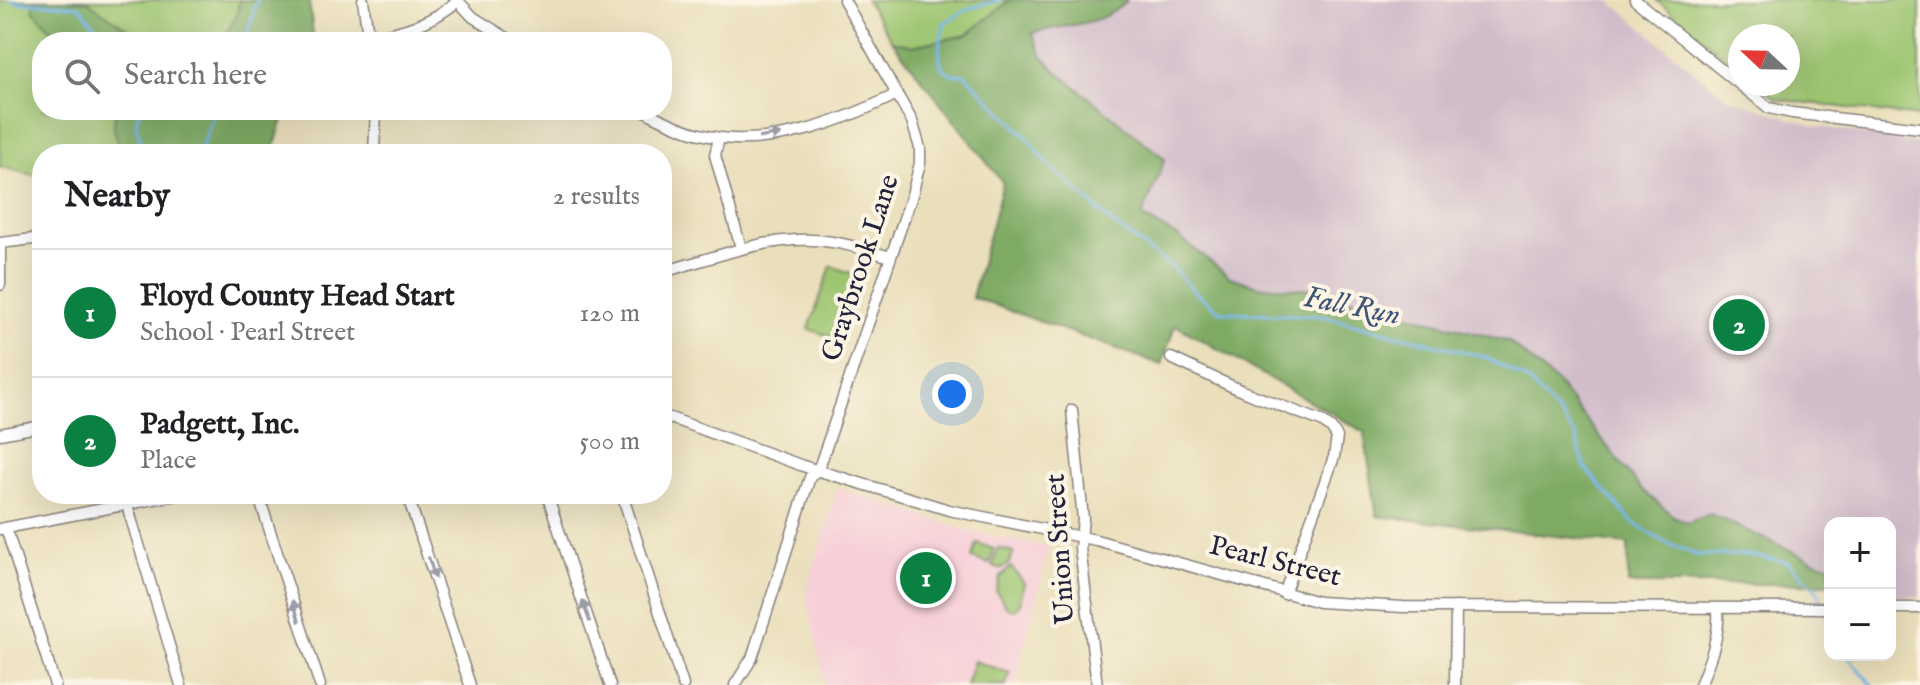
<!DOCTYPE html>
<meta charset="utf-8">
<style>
:root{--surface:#fff;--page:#f2f2f2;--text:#202124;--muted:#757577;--line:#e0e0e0;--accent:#0b8043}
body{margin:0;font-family:"IM FELL English",serif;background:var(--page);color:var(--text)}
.controls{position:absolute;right:24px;bottom:24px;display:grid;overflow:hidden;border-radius:16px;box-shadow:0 8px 32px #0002}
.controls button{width:72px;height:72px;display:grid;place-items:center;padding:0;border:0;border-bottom:2px solid var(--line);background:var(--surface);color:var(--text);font:40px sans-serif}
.compass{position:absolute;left:1728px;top:24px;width:72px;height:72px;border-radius:50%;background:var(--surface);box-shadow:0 8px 32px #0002;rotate:292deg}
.you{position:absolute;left:952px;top:394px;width:28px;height:28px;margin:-20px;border:6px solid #fff;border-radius:50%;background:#1a73e8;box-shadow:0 0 0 12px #1a73e833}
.badge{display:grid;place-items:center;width:52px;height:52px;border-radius:50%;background:var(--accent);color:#fff;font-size:26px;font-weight:700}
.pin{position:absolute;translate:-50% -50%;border:4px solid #fff;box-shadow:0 2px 8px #0006}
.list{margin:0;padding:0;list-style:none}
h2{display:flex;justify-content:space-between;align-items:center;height:104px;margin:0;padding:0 32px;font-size:34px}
h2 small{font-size:26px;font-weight:400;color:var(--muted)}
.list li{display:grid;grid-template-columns:52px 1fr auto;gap:24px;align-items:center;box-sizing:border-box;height:128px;padding:0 32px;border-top:2px solid var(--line)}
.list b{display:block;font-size:30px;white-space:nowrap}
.list p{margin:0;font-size:26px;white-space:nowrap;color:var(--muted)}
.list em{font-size:26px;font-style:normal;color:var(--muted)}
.icon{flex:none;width:44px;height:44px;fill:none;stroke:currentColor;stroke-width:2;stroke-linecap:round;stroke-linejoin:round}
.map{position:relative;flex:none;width:1920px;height:685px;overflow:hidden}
.search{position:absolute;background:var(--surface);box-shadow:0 8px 32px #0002;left:32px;top:32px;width:640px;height:88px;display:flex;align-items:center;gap:20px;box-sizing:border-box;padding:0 28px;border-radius:32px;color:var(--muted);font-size:30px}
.panel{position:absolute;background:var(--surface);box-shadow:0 8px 32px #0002;left:32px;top:144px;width:640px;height:360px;border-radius:32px}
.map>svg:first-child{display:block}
.built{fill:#f6cfd8}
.industrial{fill:#d1bdca}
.green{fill:#9dc571;stroke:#607456;stroke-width:2}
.forest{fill:#7eaa63;stroke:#50664f;stroke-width:2}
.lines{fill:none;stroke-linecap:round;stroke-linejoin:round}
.stream{stroke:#74b5e9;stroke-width:3}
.minor-casing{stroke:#86807b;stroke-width:13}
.minor{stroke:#fff;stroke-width:10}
.oneway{fill:#9c9ca7}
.labels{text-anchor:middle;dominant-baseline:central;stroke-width:8;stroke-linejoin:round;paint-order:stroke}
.street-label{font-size:28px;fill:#22223b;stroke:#fcf5e5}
.water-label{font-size:30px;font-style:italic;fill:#3f5578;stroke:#fcf5e5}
</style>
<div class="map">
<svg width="1920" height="685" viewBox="0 0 1920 685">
<rect width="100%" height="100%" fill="#fcf5e5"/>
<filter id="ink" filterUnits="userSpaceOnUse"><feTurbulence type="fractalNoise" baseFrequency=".0125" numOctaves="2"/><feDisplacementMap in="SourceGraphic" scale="16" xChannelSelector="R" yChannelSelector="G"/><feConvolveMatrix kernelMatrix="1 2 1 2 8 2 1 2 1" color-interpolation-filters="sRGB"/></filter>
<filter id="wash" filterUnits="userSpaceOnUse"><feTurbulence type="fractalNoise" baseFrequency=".006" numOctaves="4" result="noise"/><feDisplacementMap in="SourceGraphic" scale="32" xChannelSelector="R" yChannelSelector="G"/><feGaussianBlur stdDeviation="1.8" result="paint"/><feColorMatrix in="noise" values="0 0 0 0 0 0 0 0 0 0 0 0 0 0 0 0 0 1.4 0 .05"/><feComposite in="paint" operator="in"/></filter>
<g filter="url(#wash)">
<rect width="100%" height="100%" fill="#eadfbb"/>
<polygon class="built" points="837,488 972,532 1049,547 1015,685 825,685 806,594"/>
<polygon class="industrial" points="1127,0 1609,0 1725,97 1810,125 1920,144 1920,597 1890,597 1890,523 1830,523 1830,565 1688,524 1673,516 1641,489 1509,342 1313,289 1258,286 1230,277 1179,237 1142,217 1066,80 1042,56 1032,33 1096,20 1109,16"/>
<g class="green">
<polygon points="0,0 259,0 251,42 42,42 42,110 238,110 217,154 42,154 42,177 0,167"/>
<polygon points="866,0 1010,0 967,35 912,46 892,41"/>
<polygon points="1656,0 1920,0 1920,117 1777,99 1758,84 1788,84 1788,36 1740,36 1740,69"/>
<polygon points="831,266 862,277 840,340 809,329"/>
<polygon points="977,543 994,549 989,564 972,558"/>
<polygon points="998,548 1014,552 1008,565 1000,569 992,565"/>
<polygon points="1011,567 1024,583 1020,603 1015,610 1007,608 996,591 1000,577"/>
<polygon points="974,661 1010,673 1006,685 966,685"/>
</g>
<g class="forest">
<polygon points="34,0 85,0 147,42 63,42 33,10"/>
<polygon points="239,0 309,0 314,42 221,42 237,15"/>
<path d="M 1010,0 L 1127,0 C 1103,27 1065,24 1032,33 L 1042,56 L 1055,70 L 1165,159 L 1142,217 L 1179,237 L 1230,277 L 1258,286 L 1313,289 L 1509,342 L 1557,383 L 1641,489 L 1673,516 L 1688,523 L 1710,514 L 1814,561 L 1830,565 L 1830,584 L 1628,584 L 1628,544 L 1377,516 L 1364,432 L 1175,325 L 1162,365 L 972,297 L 1003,183 L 892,41 L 912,46 L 967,35 Z"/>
<polygon points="115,110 286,110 272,154 121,154 114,129"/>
</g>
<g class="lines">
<g class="stream">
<polyline points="11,0 15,2 79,6 108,42"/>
<polyline points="1000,0 970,8 944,23 939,49 941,67 951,74 965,75 1024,134 1047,163 1111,222 1173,268 1195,292 1221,312 1322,316 1485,357 1527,380 1561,416 1576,437 1585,468 1633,523 1664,542 1697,555 1749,555 1788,562 1817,590 1830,623"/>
<polyline points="245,42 257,0"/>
<polyline points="139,110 136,124 144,154"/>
<polyline points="187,154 203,145 215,110"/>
<polyline points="1847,655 1872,685"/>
</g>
</g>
</g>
<g filter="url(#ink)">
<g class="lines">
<defs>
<g id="minor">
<polyline points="363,0 369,42"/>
<polyline points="1635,0 1769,108 1792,113 1920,128"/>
<polyline points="458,1 473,17 513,42"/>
<path d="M 368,38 C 403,32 432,23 459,0"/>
<path d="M 642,110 C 661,119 679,129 700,134 C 765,151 839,123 897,94"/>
<polyline points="719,138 715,155 741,248"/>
<polyline points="374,154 376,110"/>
<path d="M 662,272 C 711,259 760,238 812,240 C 839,241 864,249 890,257"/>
<polyline points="0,285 0,243 42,238"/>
<polyline points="1171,358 1242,391 1321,421 1331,428 1337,437 1334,457 1284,594"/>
<polyline points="1072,410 1083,519 1080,548 1097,685"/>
<polyline points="662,415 803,466 949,510 1096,540 1319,602 1403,607 1830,608"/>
<polyline points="0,434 42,426"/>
<polyline points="258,494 320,685"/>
<polyline points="407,494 470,685"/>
<polyline points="547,494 610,685"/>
<polyline points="622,494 683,685"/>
<polyline points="127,505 181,685"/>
<polyline points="6,528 55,685"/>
<polyline points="0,529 180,494"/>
<polyline points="1890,608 1920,608"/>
<polyline points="735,685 752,658 810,477 818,469 821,462 912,195 920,163 920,148 912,121 844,0"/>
<polyline points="1455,685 1456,607"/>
<path d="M 1700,685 C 1710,660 1720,636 1718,609"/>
</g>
</defs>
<use href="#minor" class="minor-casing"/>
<use href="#minor" class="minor"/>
</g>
<defs><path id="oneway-solid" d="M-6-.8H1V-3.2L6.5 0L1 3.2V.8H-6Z" transform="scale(2)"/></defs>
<g class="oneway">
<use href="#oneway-solid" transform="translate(770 136) rotate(-9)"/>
<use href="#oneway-solid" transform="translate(432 568) rotate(72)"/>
<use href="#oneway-solid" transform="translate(296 611) rotate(-108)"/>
<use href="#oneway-solid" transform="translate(586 611) rotate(-109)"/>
</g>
</g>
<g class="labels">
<g class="street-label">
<text transform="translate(861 268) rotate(-72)">Graybrook Lane</text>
<text transform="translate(1061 549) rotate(-94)">Union Street</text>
<text transform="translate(1275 562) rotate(14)">Pearl Street</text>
</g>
<g class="water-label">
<text transform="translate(1352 307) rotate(11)">Fall Run</text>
</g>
</g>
</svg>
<div class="controls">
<button>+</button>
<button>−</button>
</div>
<svg class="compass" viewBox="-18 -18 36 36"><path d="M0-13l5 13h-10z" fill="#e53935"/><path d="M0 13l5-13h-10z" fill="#757577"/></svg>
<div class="you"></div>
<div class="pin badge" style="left:926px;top:578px">1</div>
<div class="pin badge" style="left:1739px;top:325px">2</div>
<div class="search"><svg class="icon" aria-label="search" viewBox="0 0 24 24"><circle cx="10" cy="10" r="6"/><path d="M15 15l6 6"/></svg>Search here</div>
<section class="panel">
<h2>Nearby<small>2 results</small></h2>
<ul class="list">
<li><span class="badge">1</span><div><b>Floyd County Head Start</b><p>School · Pearl Street</p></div><em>120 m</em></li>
<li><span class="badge">2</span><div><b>Padgett, Inc.</b><p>Place</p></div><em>500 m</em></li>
</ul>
</section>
</div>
